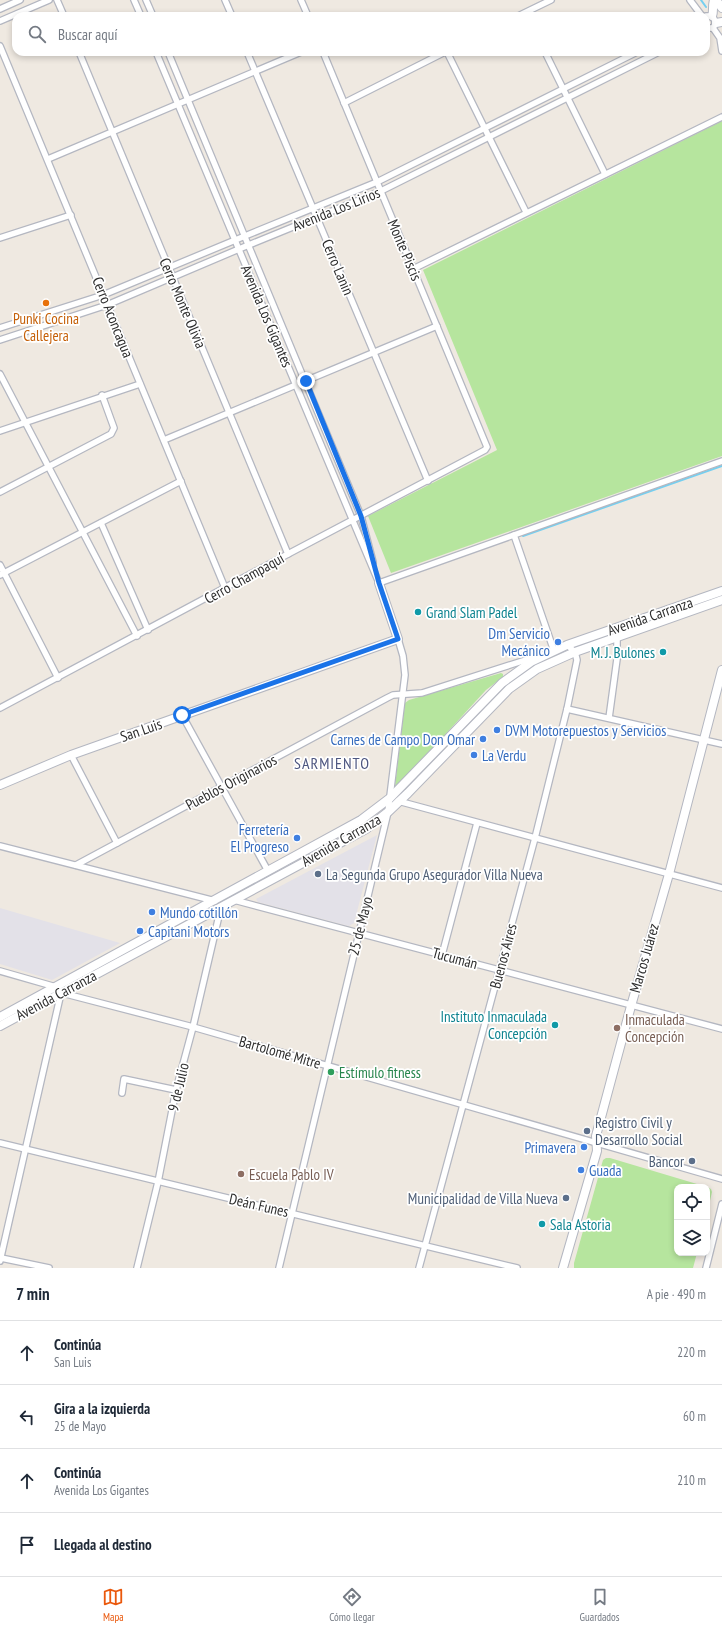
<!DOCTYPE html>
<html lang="es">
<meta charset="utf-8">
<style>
:root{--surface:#fff;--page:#f2f2f3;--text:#1f2937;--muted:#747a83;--line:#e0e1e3;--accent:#ea580c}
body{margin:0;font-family:"PT Sans Narrow",sans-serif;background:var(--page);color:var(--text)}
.controls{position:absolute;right:12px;bottom:12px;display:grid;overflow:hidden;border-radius:8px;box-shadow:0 2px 6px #0003}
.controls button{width:36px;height:36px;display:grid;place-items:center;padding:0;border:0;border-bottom:1px solid var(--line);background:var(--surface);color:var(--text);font:20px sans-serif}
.stop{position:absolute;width:12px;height:12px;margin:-9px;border:3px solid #1a73e8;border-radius:50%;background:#fff}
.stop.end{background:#1a73e8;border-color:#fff;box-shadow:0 1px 4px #0008}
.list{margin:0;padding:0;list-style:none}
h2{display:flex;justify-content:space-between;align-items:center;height:52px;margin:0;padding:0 16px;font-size:17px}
h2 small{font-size:13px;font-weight:400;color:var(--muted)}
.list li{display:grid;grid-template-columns:26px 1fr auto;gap:12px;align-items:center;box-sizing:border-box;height:64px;padding:0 16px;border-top:1px solid var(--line)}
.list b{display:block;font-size:15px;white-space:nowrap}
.list p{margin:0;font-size:13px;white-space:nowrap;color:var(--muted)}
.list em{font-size:13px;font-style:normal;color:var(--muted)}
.icon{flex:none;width:22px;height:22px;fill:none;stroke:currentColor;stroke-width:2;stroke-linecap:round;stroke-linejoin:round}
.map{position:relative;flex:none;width:722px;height:1268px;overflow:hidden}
.search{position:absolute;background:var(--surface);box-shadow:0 2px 6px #0003;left:12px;right:12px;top:12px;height:44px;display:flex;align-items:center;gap:10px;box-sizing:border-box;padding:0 14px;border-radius:12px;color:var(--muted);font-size:15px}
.sheet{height:308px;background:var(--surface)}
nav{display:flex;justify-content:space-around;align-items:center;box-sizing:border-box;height:56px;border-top:1px solid var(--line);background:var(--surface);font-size:11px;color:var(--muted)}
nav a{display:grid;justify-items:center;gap:2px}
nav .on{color:var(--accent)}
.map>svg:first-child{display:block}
.industrial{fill:#e3e1e8}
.green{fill:#b6e59e}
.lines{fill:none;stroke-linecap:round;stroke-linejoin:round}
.stream{stroke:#75cff0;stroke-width:2}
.street-casing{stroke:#b4b7c1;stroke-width:8}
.secondary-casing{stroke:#b4b7c1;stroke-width:10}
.street{stroke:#fff;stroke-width:5.5}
.secondary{stroke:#fff;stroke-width:8}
.route{stroke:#1a73e8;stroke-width:5}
.food-dot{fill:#e8710a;stroke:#fff;stroke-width:1.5}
.culture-dot{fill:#0f9aa8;stroke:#fff;stroke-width:1.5}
.shop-dot{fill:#3f7fe0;stroke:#fff;stroke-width:1.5}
.service-dot{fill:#5c6f8a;stroke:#fff;stroke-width:1.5}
.education-dot{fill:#8d6e63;stroke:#fff;stroke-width:1.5}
.leisure-dot{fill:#2e9e5b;stroke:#fff;stroke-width:1.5}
.labels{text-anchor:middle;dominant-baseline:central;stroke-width:3.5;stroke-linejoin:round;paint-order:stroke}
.street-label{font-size:15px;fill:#2e2e2e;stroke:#fff}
.food-label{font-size:15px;fill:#c56008;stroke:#fff}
.culture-label{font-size:15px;fill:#0d838f;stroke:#fff;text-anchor:start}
.shop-label{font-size:15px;fill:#366cbe;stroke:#fff;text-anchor:start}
.service-label{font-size:15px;fill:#4e5e75;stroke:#fff;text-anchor:start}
.education-label{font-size:15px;fill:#785e54;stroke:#fff;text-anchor:start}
.leisure-label{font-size:15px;fill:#27864d;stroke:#fff;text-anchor:start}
.neighbourhood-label{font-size:16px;letter-spacing:1px;fill:#4d5680;stroke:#fff}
</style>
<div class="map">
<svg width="722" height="1268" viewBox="0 0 722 1268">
<rect width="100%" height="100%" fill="#efe9e1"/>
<g class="industrial">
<polygon points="377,835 354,923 349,926 258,902 256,899"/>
<polygon points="0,908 120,943 52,980 0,964"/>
</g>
<g class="green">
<polygon points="722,121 722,456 391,573 368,516 497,450 423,270"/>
<polygon points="501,673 503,674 503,677 486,690 398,786 395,786 405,703 409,700"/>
<polygon points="606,1158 610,1158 707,1187 677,1187 677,1253 697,1253 693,1268 574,1268 574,1263 603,1160"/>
<polygon points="707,1187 711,1189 712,1192 707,1214"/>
</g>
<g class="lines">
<g class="stream">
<polyline points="701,0 706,7"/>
<polyline points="523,536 722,466"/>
</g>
<defs>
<g id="street">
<polyline points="57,0 64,16"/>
<polyline points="134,0 141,16"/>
<polyline points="146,0 153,16"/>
<polyline points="225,0 232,16"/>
<polyline points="301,0 308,16"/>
<polyline points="690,0 702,16"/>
<polyline points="0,9 20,0"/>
<polyline points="518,16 551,0"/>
<polyline points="706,16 709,16 713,17 716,23 713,28 706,28"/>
<polyline points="0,21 49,0"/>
<polyline points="713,28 720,38 722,51"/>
<polyline points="0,46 225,588"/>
<polyline points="79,52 288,554"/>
<polyline points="156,52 379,583"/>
<polyline points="168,52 361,516 373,562"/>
<polyline points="247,52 428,481"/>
<polyline points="447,52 526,212"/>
<polyline points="545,52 605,174"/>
<polyline points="344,103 445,52"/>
<polyline points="48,159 301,52"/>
<polyline points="0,238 71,215"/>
<polyline points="413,269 722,117"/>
<polyline points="0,328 103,295 245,236 377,182 637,52"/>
<polyline points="0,340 107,305 239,249 381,191 659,52"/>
<polyline points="0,374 137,636"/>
<polyline points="0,431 140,384"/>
<polyline points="164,440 437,326"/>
<polyline points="0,492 111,434 114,428 102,395"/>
<polyline points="101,523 148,630"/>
<polyline points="514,535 554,651"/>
<polyline points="0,565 58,678"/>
<polyline points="0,575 181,481"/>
<polyline points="379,583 722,461"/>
<polyline points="0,708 288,554 485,450 487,447 323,52"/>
<polyline points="567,709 722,744"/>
<polyline points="182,715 268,871"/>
<polyline points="609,718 617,659 617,637"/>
<polyline points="71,755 117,843"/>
<polyline points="398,801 722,888"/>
<polyline points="0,846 215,901"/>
<polyline points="76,865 387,698 393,695 422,693 532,658"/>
<polyline points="234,900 722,1029"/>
<polyline points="442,955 477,823"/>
<polyline points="0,971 56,987"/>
<polyline points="62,993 193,1027 722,1179"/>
<polyline points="122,1093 124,1079 176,1090"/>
<polyline points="0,1143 517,1268"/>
<polyline points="1,1258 49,1268"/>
<polyline points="0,1261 61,993"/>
<polyline points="137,1268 158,1182 176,1090 193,1027 221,907"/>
<polyline points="279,1268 388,812 405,675 403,656 398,639"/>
<polyline points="419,1268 535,838 567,709 577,660 575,652 567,645"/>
<polyline points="706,1268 722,1204"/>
</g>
<g id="secondary">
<polyline points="716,0 722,8"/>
<path d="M 712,16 C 714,11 712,6 714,0"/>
<polyline points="716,23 722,22"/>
<polyline points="0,785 71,755 398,639 379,583"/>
<polyline points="0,1017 361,820 390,798 502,683 531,662 567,645 722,591"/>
<polyline points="0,1026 366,829 388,812 408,793 509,689 537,669 575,652 722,600"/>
<polyline points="563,1268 597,1151 596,1136 631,1006 669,874 722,670"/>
</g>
</defs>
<use href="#street" class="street-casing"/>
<use href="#secondary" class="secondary-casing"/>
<use href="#street" class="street"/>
<use href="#secondary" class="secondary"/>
</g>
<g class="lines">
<polyline class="route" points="182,715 398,639 379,583 361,516 306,381"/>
</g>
<circle class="food-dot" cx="46" cy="303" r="4"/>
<g class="culture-dot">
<circle cx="418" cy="612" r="4"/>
<circle cx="663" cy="652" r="4"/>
<circle cx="555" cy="1025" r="4"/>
<circle cx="542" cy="1224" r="4"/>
</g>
<g class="shop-dot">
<circle cx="558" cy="642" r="4"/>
<circle cx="497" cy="730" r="4"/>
<circle cx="483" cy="739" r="4"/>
<circle cx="474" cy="755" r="4"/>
<circle cx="297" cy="838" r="4"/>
<circle cx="152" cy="912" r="4"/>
<circle cx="140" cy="931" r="4"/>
<circle cx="584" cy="1147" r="4"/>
<circle cx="581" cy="1170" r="4"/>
</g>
<g class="service-dot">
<circle cx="318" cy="874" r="4"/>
<circle cx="587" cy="1131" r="4"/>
<circle cx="692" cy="1161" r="4"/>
<circle cx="566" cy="1198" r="4"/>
</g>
<g class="education-dot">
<circle cx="617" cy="1028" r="4"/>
<circle cx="241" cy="1174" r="4"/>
</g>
<circle class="leisure-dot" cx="331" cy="1072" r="4"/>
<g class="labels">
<g class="street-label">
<text transform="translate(336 209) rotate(-22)">Avenida Los Lirios</text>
<text transform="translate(405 250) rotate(67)">Monte Piscis</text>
<text transform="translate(338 267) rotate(67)">Cerro Lanin</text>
<text transform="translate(183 303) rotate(67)">Cerro Monte Olivia</text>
<text transform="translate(267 316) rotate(67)">Avenida Los Gigantes</text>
<text transform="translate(113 317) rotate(68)">Cerro Aconcagua</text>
<text transform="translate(244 578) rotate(-29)">Cerro Champaquí</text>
<text transform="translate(650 616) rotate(-19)">Avenida Carranza</text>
<text transform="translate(141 730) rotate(-19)">San Luis</text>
<text transform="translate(231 782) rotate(-28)">Pueblos Originarios</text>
<text transform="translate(341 840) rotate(-30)">Avenida Carranza</text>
<text transform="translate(360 926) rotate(-76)">25 de Mayo</text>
<text transform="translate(503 956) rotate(-75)">Buenos Aires</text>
<text transform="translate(455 958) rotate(15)">Tucumán</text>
<text transform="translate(644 958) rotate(-74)">Marcos Juárez</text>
<text transform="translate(56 995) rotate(-28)">Avenida Carranza</text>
<text transform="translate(280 1052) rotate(16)">Bartolomé Mitre</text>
<text transform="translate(178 1087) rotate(-77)">9 de Julio</text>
<text transform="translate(259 1205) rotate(13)">Deán Funes</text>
</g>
<g class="food-label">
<text x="46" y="318">Punki Cocina<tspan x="46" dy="17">Callejera</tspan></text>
</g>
<g class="culture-label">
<text x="426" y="612">Grand Slam Padel</text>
<text x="655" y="652" text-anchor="end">M. J. Bulones</text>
<text x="547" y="1016" text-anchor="end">Instituto Inmaculada<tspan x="547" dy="17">Concepción</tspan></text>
<text x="550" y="1224">Sala Astoria</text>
</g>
<g class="shop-label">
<text x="550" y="633" text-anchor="end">Dm Servicio<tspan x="550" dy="17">Mecánico</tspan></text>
<text x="505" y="730">DVM Motorepuestos y Servicios</text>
<text x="475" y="739" text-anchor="end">Carnes de Campo Don Omar</text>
<text x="482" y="755">La Verdu</text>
<text x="289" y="829" text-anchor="end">Ferretería<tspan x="289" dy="17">El Progreso</tspan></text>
<text x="160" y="912">Mundo cotillón</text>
<text x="148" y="931">Capitani Motors</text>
<text x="576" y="1147" text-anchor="end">Primavera</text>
<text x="589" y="1170">Guada</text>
</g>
<g class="service-label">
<text x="326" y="874">La Segunda Grupo Asegurador Villa Nueva</text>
<text x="595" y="1122">Registro Civil y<tspan x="595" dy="17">Desarrollo Social</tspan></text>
<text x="684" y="1161" text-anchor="end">Bancor</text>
<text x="558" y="1198" text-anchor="end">Municipalidad de Villa Nueva</text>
</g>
<g class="education-label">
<text x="625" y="1019">Inmaculada<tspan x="625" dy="17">Concepción</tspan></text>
<text x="249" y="1174">Escuela Pablo IV</text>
</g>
<g class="leisure-label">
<text x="339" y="1072">Estímulo fitness</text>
</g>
<g class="neighbourhood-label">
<text x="332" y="763">SARMIENTO</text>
</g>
</g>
</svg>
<div class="controls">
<button><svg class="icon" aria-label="locate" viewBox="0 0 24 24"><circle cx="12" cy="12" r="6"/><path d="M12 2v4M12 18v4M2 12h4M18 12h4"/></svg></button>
<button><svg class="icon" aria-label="layers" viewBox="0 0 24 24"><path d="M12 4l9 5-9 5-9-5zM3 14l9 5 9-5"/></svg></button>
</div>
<div class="stop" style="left:182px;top:715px"></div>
<div class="stop end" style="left:306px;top:381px"></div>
<div class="search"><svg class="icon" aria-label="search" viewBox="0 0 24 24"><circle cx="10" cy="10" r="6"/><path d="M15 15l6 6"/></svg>Buscar aquí</div>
</div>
<section class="sheet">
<h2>7 min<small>A pie · 490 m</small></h2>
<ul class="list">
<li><svg class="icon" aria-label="ahead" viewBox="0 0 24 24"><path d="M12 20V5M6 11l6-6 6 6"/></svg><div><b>Continúa</b><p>San Luis</p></div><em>220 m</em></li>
<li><svg class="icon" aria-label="left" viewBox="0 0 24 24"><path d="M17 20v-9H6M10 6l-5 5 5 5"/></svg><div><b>Gira a la izquierda</b><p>25 de Mayo</p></div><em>60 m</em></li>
<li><svg class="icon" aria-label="ahead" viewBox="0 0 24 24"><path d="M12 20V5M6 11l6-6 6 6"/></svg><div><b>Continúa</b><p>Avenida Los Gigantes</p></div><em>210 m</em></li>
<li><svg class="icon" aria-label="arrive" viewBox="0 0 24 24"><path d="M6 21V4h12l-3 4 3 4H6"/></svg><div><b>Llegada al destino</b></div></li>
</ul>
</section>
<nav>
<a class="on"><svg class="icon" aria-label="map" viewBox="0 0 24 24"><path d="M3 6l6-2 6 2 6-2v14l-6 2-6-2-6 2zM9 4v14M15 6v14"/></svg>Mapa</a>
<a><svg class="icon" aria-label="directions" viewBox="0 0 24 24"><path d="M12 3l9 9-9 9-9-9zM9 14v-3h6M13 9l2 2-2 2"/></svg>Cómo llegar</a>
<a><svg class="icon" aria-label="saved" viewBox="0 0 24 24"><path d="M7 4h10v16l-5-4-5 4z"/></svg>Guardados</a>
</nav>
